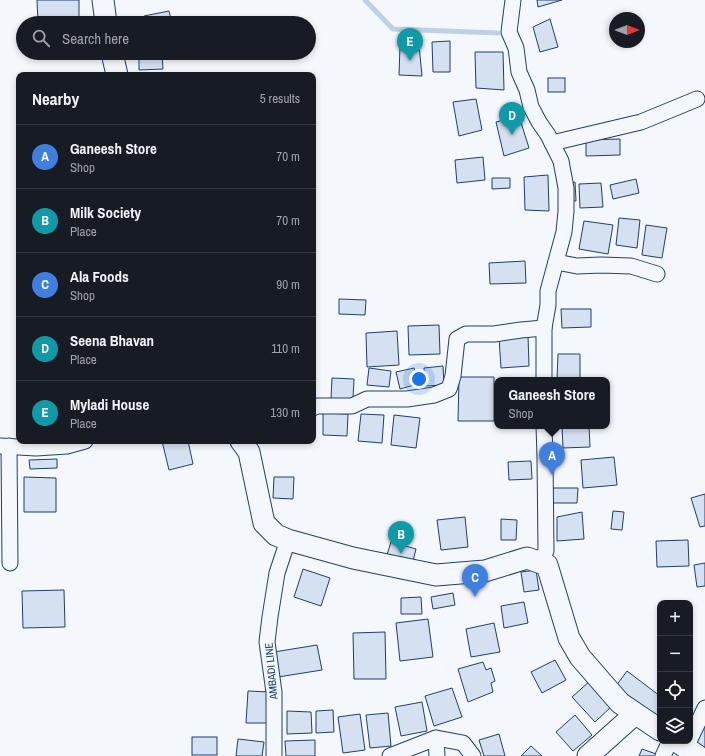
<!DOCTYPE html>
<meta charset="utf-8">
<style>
:root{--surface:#171b24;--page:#242831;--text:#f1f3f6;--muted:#9ea1a6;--line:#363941;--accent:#db2777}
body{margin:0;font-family:"Archivo Narrow",sans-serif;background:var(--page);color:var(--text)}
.controls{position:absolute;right:12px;bottom:12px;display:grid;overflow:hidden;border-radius:8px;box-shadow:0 2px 6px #0003}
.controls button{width:36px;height:36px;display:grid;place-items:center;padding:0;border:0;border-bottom:1px solid var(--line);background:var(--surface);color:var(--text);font:20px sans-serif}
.compass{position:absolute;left:609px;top:12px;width:36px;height:36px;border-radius:50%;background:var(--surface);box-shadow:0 2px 6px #0003;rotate:90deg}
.you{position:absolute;left:419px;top:379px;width:14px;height:14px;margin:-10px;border:3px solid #fff;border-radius:50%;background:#1a73e8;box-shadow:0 0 0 6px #1a73e833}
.badge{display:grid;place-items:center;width:26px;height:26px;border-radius:50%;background:var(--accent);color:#fff;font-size:13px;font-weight:700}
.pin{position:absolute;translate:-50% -33px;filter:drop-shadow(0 1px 2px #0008)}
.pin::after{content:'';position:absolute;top:21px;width:14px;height:12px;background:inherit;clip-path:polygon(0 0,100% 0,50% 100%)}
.popup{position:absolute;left:494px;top:377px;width:116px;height:52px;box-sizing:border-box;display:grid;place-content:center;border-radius:8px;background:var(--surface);filter:drop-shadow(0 1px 3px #0005);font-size:13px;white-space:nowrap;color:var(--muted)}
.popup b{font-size:15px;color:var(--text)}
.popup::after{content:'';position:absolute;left:50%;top:100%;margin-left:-8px;border:8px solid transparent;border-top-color:var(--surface)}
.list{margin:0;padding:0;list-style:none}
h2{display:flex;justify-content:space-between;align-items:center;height:52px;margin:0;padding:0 16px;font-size:17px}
h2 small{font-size:13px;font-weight:400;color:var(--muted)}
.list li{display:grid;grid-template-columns:26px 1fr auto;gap:12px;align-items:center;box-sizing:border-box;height:64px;padding:0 16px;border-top:1px solid var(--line)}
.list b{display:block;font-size:15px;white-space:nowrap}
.list p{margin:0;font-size:13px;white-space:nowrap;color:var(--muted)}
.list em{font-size:13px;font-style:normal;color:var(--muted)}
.icon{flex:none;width:22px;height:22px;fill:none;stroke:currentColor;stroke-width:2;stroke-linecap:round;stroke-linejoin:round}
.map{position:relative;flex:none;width:705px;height:756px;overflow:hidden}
.search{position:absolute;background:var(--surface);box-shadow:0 2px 6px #0003;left:16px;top:16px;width:300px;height:44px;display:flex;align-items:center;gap:10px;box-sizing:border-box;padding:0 14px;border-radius:22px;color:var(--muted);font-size:15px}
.panel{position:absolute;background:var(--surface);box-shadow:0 2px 6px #0003;left:16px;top:72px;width:300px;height:372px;border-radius:8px}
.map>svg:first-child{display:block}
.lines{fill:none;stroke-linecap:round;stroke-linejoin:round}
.stream{stroke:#bed0e5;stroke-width:5}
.building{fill:#d5e0f0;stroke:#1d3f73}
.street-casing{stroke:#1d3f73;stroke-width:17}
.secondary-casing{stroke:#1d3f73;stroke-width:23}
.street{stroke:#f4f7fb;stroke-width:15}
.secondary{stroke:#f4f7fb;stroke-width:21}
.labels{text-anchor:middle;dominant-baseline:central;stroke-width:3;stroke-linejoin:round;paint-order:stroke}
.street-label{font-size:11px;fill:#1d3f73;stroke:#f4f7fb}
</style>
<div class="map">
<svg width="705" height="756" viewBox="0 0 705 756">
<rect width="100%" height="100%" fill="#f4f7fb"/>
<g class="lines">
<polyline class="stream" points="365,0 393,29 498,33"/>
</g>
<g class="building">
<polygon points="37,0 79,0 79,23 38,23"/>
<polygon points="537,0 562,0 538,7"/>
<polygon points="169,11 172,23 146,23 144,16"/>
<polygon points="550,19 558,47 540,52 533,27"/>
<polygon points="450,41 450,72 433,72 432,42"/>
<polygon points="419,45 422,76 399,75 400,46"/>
<polygon points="475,52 503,52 504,90 476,88"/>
<polygon points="139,53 162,53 163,69 139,70"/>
<polygon points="159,73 159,75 145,75 145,74"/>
<rect x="548" y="78" width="17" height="14"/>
<polygon points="476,99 482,130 459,136 453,102"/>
<polygon points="519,116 529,148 504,156 496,122"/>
<polygon points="620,139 620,155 586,156 586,140"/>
<polygon points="483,157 485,180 457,183 455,160"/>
<polygon points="548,175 549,211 525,210 524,177"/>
<polygon points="492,178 510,178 510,188 492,189"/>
<polygon points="636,179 639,193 613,199 610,185"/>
<polygon points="575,182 576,201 570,201 569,183"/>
<polygon points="601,183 603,207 580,208 579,184"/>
<polygon points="619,218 640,220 637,248 616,245"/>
<polygon points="584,221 613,225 608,254 579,249"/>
<polygon points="646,225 667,228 662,258 642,255"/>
<polygon points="525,261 526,283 490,284 489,263"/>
<polygon points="339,299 366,300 365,315 339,314"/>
<polygon points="561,309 591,309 591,327 562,328"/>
<polygon points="439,325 440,354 409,355 408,326"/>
<polygon points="397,331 399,365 367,367 366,333"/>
<polygon points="528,336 529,366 501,368 499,337"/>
<polygon points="558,354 580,354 580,380 557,380"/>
<polygon points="443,366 444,385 425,386 424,368"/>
<polygon points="369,368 391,371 389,387 367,385"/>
<polygon points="414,368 418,384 400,389 396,372"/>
<polygon points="459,377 494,377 494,421 458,421"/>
<polygon points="332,378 354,379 353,399 331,399"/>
<polygon points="323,413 348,414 347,436 323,435"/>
<polygon points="361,414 384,415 382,443 358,441"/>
<polygon points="394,415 420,418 416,448 391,445"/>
<polygon points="562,426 589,426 590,447 563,448"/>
<polygon points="162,441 188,441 193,464 169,470"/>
<polygon points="614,457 617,485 583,488 581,460"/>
<polygon points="57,459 57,468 30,469 29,460"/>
<polygon points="531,461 532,479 509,480 508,462"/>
<polygon points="24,477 56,478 56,512 24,512"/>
<polygon points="274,477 294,477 293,499 273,498"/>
<polygon points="553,488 578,488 577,503 553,503"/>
<polygon points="705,494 705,526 700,527 691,498"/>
<polygon points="613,511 624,512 622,530 611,529"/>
<polygon points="582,512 584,539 557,541 557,517"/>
<polygon points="465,517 468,547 441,550 437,520"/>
<polygon points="501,519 517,520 516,540 501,540"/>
<polygon points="688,540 689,566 657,567 656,541"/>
<polygon points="391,542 416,549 412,565 386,558"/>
<polygon points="705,563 705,586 697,587 694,565"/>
<polygon points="303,569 330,578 321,606 294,597"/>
<polygon points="536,570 539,590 524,592 521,572"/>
<polygon points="64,590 65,627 23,628 22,591"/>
<polygon points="453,593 455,605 433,609 431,597"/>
<polygon points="421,597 422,614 401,614 401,598"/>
<polygon points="524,602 528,623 504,628 501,606"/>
<polygon points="428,619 433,657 400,661 396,623"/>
<polygon points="494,623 500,652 471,657 466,629"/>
<polygon points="385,632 386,679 354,679 353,633"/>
<polygon points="317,645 322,670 278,677 274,652"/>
<polygon points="555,660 566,680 542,693 531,672"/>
<polygon points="483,662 486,670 491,668 495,681 491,683 493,692 468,702 458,669"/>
<polygon points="627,671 660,696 660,714 657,717 616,686"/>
<polygon points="590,681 612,706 595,722 572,697"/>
<polygon points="452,688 462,717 434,726 425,696"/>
<polygon points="248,691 269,692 267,723 246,723"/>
<polygon points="422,702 427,731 401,736 395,707"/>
<polygon points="333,710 334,732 316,733 316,711"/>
<polygon points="287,711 311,712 312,733 287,734"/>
<polygon points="388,713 391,746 370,748 366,715"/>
<polygon points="360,714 365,750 343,753 338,717"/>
<polygon points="575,715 592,735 573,751 556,732"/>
<polygon points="705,720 705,749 694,744"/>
<polygon points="499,734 505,756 484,756 479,740"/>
<rect x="192" y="737" width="25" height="18"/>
<polygon points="238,739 264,742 262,756 236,756"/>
<polygon points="315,740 315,756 286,756 285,741"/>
<polygon points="531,746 542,756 521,756"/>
<polygon points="642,749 659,755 659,756 639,756"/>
</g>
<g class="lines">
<defs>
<g id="street">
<polyline points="513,0 509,32 516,48 519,72 527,90 531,107 539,122 548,135 561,161 566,188 566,211 564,232 548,291 548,305 544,328 544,380"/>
<polyline points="552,143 641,122 697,99"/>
<polyline points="556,262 577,266 601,265 631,266 657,274"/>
<polyline points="313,408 317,406 352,406 367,399 407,399 434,395 449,389 453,376 457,339 466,334 494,334 521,330 544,328"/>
<polyline points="0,446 36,448 67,446 85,441"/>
<polyline points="9,446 10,563"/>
<polyline points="540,562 546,551 545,457 544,426"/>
<polyline points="690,739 705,708"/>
<polyline points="274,756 274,692 267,642 270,617 277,573 288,540"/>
<polyline points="390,756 436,738"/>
<polyline points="437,756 436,738 463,743 473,756"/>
<polyline points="663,756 670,741"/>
</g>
<g id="secondary">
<polyline points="103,0 106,23"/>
<polyline points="112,53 117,75"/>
<polyline points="241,441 249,452 264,523 276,535 288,540 353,558 436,575 485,571 527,558 547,565 569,638 580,657 620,703 660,730"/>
<polyline points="676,741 698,756"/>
<polyline points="588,756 635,714"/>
</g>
</defs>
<use href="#street" class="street-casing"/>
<use href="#secondary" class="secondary-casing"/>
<use href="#street" class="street"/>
<use href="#secondary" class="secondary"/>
</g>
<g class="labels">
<g class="street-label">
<text transform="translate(271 671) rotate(-95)">AMBADI LINE</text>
</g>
</g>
</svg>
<div class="controls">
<button>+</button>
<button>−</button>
<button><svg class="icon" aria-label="locate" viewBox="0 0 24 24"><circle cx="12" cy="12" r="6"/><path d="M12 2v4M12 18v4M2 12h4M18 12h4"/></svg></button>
<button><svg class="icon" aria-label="layers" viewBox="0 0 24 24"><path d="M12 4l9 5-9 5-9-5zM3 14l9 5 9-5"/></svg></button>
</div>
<svg class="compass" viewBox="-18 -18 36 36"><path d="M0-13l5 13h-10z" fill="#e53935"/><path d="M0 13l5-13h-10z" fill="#9ea1a6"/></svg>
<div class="you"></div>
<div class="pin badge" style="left:552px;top:475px;background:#3f7fe0">A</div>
<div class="popup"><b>Ganeesh Store</b>Shop</div>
<div class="pin badge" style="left:401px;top:554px;background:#0f9aa8">B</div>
<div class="pin badge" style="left:475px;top:597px;background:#3f7fe0">C</div>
<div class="pin badge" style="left:512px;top:135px;background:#0f9aa8">D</div>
<div class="pin badge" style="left:410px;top:61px;background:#0f9aa8">E</div>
<div class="search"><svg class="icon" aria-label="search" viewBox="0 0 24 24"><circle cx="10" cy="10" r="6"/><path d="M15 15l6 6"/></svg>Search here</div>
<section class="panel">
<h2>Nearby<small>5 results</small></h2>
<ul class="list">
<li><span class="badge" style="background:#3f7fe0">A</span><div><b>Ganeesh Store</b><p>Shop</p></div><em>70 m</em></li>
<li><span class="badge" style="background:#0f9aa8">B</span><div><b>Milk Society</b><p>Place</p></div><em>70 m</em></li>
<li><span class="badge" style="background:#3f7fe0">C</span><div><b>Ala Foods</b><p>Shop</p></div><em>90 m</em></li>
<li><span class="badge" style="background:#0f9aa8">D</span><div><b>Seena Bhavan</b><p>Place</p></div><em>110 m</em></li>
<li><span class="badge" style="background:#0f9aa8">E</span><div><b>Myladi House</b><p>Place</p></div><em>130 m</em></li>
</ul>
</section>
</div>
